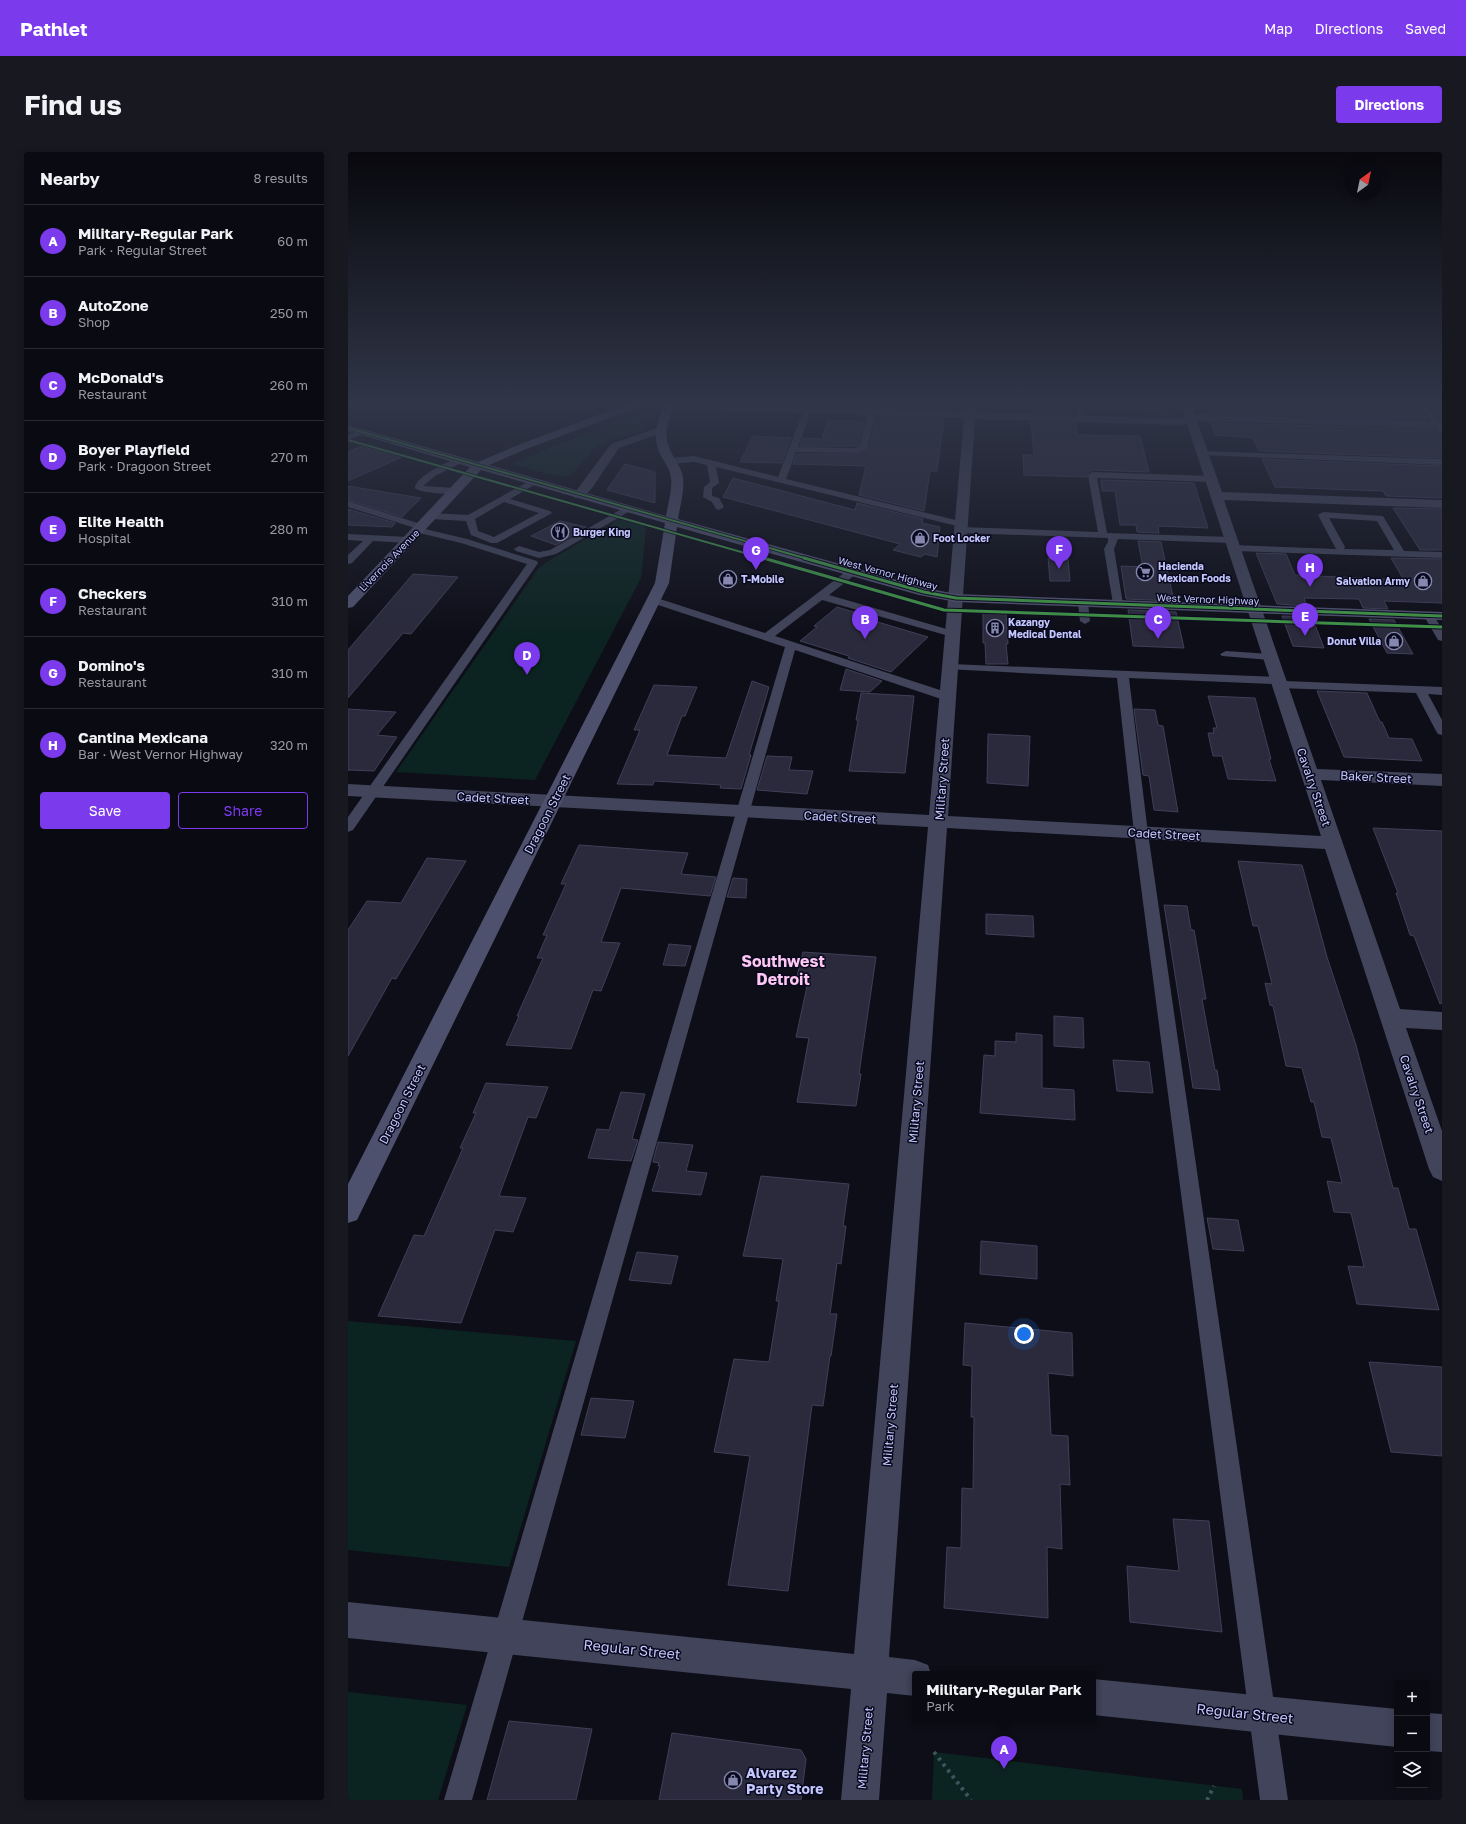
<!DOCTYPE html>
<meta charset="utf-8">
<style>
:root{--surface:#0a0a12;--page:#181820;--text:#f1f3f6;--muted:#999a9f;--line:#2a2b32;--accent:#7c3aed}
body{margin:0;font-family:"Golos Text",sans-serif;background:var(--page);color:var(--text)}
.controls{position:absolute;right:12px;bottom:12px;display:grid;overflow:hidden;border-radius:4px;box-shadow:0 2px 10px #0003}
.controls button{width:36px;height:36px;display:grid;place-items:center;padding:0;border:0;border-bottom:1px solid var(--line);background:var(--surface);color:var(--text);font:20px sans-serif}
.compass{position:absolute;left:998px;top:12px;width:36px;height:36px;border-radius:50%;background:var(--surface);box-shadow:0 2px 10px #0003;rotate:33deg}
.you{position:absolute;left:676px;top:1182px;width:14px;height:14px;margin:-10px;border:3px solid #fff;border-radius:50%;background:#1a73e8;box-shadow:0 0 0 6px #1a73e833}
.badge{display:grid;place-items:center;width:26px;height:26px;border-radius:50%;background:var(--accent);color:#fff;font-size:13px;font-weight:700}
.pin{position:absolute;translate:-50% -33px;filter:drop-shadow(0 1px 2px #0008)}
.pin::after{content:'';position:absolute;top:21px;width:14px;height:12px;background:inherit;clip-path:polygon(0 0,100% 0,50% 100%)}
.popup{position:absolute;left:564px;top:1519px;width:184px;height:52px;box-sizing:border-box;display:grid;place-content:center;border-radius:4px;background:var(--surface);filter:drop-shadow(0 1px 3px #0005);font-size:13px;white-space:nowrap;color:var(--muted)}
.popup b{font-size:15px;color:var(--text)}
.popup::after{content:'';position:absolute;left:50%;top:100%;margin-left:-8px;border:8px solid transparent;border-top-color:var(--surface)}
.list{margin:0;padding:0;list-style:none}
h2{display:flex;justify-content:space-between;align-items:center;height:52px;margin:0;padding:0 16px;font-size:17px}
h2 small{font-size:13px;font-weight:400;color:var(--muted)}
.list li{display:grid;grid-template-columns:26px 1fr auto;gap:12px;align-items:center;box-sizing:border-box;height:72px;padding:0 16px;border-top:1px solid var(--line)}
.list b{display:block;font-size:15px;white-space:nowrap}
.list p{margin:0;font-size:13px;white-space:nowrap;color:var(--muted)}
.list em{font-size:13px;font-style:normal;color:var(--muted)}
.actions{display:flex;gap:8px;padding:12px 16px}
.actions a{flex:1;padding:9px 0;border:1px solid var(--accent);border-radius:4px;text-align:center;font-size:14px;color:var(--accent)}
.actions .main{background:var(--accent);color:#fff}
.icon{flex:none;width:22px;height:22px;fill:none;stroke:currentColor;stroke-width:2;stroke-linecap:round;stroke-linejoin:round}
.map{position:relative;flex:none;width:1094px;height:1648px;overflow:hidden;border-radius:4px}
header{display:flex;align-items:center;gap:24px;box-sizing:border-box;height:56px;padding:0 20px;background:var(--accent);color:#fff}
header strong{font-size:19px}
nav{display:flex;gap:22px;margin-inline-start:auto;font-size:14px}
.intro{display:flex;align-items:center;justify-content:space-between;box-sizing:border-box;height:96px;padding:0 24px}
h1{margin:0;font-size:28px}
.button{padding:10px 18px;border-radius:4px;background:var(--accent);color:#fff;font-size:14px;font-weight:700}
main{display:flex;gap:24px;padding:0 24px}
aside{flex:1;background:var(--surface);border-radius:4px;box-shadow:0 2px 10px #0003}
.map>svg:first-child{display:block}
.green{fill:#0c2421}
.building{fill:#2a2a3c;stroke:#3f3f58}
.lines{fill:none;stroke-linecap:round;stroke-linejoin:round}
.path{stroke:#3f545e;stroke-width:4;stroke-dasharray:3 4.5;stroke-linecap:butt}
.lane{fill:#41445a;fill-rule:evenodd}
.street{fill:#41445a;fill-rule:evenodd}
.secondary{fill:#4e516d;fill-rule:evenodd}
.cycleway-far1-casing{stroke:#09091d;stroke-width:3.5}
.cycleway-casing{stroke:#09091d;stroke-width:5}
.cycleway-far1{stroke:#419447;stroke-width:2}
.cycleway{stroke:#419447;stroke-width:3}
.labels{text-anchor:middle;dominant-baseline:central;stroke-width:3;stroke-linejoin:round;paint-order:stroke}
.far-poi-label{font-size:10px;font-weight:bold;fill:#c5c8ff;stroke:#09091d;text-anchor:start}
.far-street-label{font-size:10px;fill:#c5c8ff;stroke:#09091d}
.street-label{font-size:12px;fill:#c5c8ff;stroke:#09091d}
.near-street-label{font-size:14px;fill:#c5c8ff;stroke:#09091d}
.near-poi-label{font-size:14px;font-weight:bold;fill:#c5c8ff;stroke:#09091d;text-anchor:start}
.district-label{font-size:16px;font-weight:bold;fill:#ffc7f4;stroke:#09091d}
</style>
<header>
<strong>Pathlet</strong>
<nav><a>Map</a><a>Directions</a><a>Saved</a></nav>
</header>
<div class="intro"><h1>Find us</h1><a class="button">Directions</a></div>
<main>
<aside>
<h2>Nearby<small>8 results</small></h2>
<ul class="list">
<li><span class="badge">A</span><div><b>Military-Regular Park</b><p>Park · Regular Street</p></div><em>60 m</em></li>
<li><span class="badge">B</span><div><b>AutoZone</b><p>Shop</p></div><em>250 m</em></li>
<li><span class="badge">C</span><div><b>McDonald's</b><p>Restaurant</p></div><em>260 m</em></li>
<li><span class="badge">D</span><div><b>Boyer Playfield</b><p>Park · Dragoon Street</p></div><em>270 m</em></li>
<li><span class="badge">E</span><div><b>Elite Health</b><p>Hospital</p></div><em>280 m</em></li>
<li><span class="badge">F</span><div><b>Checkers</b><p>Restaurant</p></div><em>310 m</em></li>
<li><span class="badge">G</span><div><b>Domino's</b><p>Restaurant</p></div><em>310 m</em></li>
<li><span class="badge">H</span><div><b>Cantina Mexicana</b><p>Bar · West Vernor Highway</p></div><em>320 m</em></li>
</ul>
<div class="actions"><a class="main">Save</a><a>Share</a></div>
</aside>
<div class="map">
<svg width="1094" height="1648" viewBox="0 0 1094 1648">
<rect width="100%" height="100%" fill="#0e0e18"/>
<g class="green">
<polygon points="740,252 823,252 826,264 741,261"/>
<path d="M 297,260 L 305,260 L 299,267 L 295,279 L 262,288 L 246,296 L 223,324 C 213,327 176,315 164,312 L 204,295 Z"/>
<polygon points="268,367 295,373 298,377 293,426 187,628 48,620 190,417 197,411 264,372"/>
<polygon points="0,1169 228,1189 161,1415 0,1398"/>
<polygon points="0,1540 119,1553 90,1648 0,1648"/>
<polygon points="586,1600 894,1637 895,1648 584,1648"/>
</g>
<g class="building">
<polygon points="531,252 597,252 597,258 531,256"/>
<polygon points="855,252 1069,252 1080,268 859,261"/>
<polygon points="1080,252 1094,252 1094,268 1092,268"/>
<polygon points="682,253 726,254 727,262 682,260"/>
<polygon points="529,265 596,267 589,319 582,319 576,359 511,343 518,314 445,312 449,302 509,302 520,298"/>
<polygon points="480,268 516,270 511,293 507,294 452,294 455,286 474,287"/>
<polygon points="683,270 728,271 729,283 792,284 801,320 744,318 739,322 739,325 676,323 675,303 686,303"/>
<polygon points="863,271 1087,277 1090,281 1094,282 1094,306 911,299 905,286 867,283"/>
<polygon points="405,284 443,286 434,311 392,310"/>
<polygon points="14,294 54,305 0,329 0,300"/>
<polygon points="914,307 1094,314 1094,346 1038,344 1035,339 927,335"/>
<polygon points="277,312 307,320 307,351 259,338"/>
<polygon points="385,326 507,358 509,351 575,367 574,371 592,375 589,405 577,402 573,405 545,398 552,392 375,345"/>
<polygon points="753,328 846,331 860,376 810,374 811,381 789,380 788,373 772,373 767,339 754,339"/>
<polygon points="0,334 73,346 54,365 0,348"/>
<polygon points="1045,356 1094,357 1094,398 1072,398"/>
<polygon points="0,357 47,371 44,375 0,373"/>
<polygon points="212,369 238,375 208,393 183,384"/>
<polygon points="790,389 813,390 826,449 778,447 773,414 795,415"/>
<polygon points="908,401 938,402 947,423 1056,428 1043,406 1094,407 1094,451 1036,449 1040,457 1015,456 1011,447 956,446 959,454 929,452"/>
<polygon points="700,406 720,407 722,429 702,429"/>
<polygon points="65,422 110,425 63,482 55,481 0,546 0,498"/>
<polygon points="489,455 525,466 523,468 580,485 543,520 500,506 501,504 452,489 469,475 466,474"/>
<polygon points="780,458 828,460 836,496 785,494"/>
<polygon points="635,460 658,461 660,492 658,492 660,512 638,512 637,491 635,491"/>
<polygon points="934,464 964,465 976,496 945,494"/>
<polygon points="1021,467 1046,468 1065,502 1039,501"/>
<polygon points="498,517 534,529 522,540 492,538"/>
<polygon points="404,529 421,535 401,603 403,603 393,637 372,636 373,633 306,629 305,633 269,632 292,578 286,578 306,533 349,535 337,564 334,564 319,603 378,606"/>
<polygon points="969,539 1019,541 1032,570 1034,570 1041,586 1064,587 1074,609 996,605"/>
<polygon points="513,541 566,544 557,621 501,619 510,568 508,568"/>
<polygon points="860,544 907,546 923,607 921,607 928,629 880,627 874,604 865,604 860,581 866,581 865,576 869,576"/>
<polygon points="0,557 48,560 29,583 49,585 26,619 1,618 0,619"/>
<polygon points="786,557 807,558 810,573 815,574 830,660 806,658 801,624 795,623"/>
<polygon points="640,582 682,584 680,634 639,631"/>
<polygon points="419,604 444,605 441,618 465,619 459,642 409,638"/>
<polygon points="1025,676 1094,679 1094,851 1092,852 1066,784 1062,783 1048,741 1050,741"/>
<polygon points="231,693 340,701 333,722 368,725 362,744 273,736 253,790 272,791 253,839 245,838 223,897 158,893 171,864 169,864 195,806 189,806 199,783 195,783 218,732 213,732"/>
<polygon points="79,706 118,709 48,827 44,826 0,904 0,778 19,749 53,751"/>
<polygon points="890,709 954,713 979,805 1008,893 1045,1036 1050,1036 1061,1077 1068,1077 1091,1158 1009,1152 1000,1114 1016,1115 1003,1061 986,1060 979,1029 994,1031 983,986 974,985 966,950 963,950 954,916 938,914 925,854 922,853 917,831 924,832 910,774 905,774"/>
<polygon points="385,726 399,727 398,746 379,745"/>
<polygon points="816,753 839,754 843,778 846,778 848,789 858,847 854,847 867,918 869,918 872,938 845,936"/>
<polygon points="638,762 685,764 686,785 638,782"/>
<polygon points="321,792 343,794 337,814 315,813"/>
<polygon points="455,800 528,805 511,922 513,922 508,954 449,950 461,886 448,885 461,825 449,824"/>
<polygon points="706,864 735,866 736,896 706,894"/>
<polygon points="668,881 694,883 694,936 726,938 727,968 632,961 636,903 647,904 647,889 668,890"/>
<polygon points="765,908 801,910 805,941 769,939"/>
<polygon points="138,931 200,935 188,966 180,965 151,1044 178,1046 165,1080 147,1078 113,1171 30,1164 66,1083 76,1084 115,996 112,996 128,961 125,961"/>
<polygon points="273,940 297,942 284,987 290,988 283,1009 240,1006 249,977 261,978"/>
<polygon points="310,990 345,993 338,1019 359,1021 353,1043 304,1039 312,1014 310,1014 311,1011 305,1010"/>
<polygon points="413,1024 501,1032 495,1074 498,1074 493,1112 489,1111 482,1162 489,1162 483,1204 482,1204 475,1254 464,1253 440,1439 380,1433 402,1304 366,1300 386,1207 421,1210 431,1149 428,1149 435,1107 395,1104"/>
<polygon points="859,1066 890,1068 896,1099 865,1097"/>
<polygon points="633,1089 689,1094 689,1127 632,1122"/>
<polygon points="289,1100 330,1104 323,1132 281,1128"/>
<polygon points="617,1171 724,1181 725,1224 700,1221 703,1283 720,1284 722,1333 712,1332 714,1397 699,1395 700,1466 596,1456 599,1395 613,1396 614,1336 625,1337 626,1265 623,1265 624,1214 615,1213"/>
<polygon points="1021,1210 1094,1215 1094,1304 1043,1300"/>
<polygon points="243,1246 286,1249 277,1286 233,1283"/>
<polygon points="825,1367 861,1369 874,1480 782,1470 779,1414 831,1419"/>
<polygon points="161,1569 244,1577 228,1648 139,1648"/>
<polygon points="324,1581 453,1598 458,1607 453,1648 311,1648"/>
</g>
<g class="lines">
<g class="path">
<polyline points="586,1600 623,1648"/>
<polyline points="859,1648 866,1634"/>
</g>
<g class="lane">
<polygon points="728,252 736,252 737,269 731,269 730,267"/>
<polygon points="1070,252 1078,252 1094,273 1094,280 1091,280"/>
<polygon points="456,257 459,257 463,259 450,295 507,296 512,294 520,261 524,259 528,261 519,297 509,301 448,300 438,327 616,370 618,372 616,374 613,375 368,315 371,331 364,336 364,344 371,346 376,355 371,358 368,357 364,350 355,345 356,335 362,330 359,313 346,310 323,312 319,309 323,306 346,304 430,325"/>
<polygon points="14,278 18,280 17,282 0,288 0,283"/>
<polygon points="851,299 1094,307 1094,313 854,303 851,303"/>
<path d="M 110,306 L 114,309 L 113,311 L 87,324 L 75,334 L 107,336 L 110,337 L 111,339 L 110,341 C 102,343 72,341 67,336 C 67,325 100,309 110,306 Z"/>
<polygon points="744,320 863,324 867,327 863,330 749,326 759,381 883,385 888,388 883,391 770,387 766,397 775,452 770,455 765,452 756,397 760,390 760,386 613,381 608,378 613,375 750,380 740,323"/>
<path d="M 185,327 L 188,328 L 189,330 L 188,332 L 162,347 L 202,359 L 204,361 L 149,391 L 143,391 L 123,383 L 118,369 L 83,367 L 78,364 L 83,361 L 120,363 ZM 156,350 L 191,361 L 146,385 L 130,379 L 127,367 Z"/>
<polygon points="0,349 76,373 77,377 119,387 189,409 190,411 5,678 0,680 0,665 179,412 113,391 67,380 65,378 67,376 0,355"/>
<polygon points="279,354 282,355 284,357 282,359 208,402 191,406 168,399 166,397 171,394 191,400 202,398"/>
<path d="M 975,360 L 1035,364 L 1056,399 L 1094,400 L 1094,406 L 886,399 L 881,396 L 886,393 L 988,397 L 970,363 ZM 981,366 L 1029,369 L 1046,398 L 996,397 L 997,395 Z"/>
<polygon points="0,382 61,385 66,388 61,391 25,389 4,411 0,412 0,403 15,389 0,388"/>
<polygon points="504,417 509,420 508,422 481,443 609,480 610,482 609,484 601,484 474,448 427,484 604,542 606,545 600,549 596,548 447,498 124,1648 96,1648 437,495 301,450 300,448 301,446 309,446 417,481 500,418"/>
<polygon points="735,448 740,451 742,469 737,472 732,469 730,451"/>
<polygon points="1081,461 1085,462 1094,477 1094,489 1090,488 1076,464"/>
<polygon points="878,499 922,502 928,505 922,508 874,504 872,502"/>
<polygon points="602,512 930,525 936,529 1094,535 1094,543 1080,542 1094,568 1094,583 1090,582 1088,579 1068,541 931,536 925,532 781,526 800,681 940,1648 912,1648 786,681 769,526 598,517 596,515 598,513"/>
</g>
<g class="street">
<path d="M 282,252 L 361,252 L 617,260 L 618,252 L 628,252 L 628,260 L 832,267 L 837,266 L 833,252 L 843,252 L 847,263 L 854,262 L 1094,270 L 1094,276 L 849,269 L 874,340 L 1094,348 L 1094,356 L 876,348 L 969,617 L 1094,622 L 1094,634 L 973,628 L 1052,857 L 1094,860 L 1094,878 L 1058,876 L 1094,979 L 1094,1029 L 1085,1025 L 1081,1017 L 977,697 L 599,676 L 541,1505 L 567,1508 L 580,1513 L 583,1522 L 567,1522 L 567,1544 L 539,1541 L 531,1648 L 493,1648 L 503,1537 L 0,1486 L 0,1450 L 506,1502 L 580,675 L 0,644 L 0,632 L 581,663 L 616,266 L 287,256 L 283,255 ZM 627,267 L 832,273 L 839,272 L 973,684 L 600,664 Z"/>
<polygon points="312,275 316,276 317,278 316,280 271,296 244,336 235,346 227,346 225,343 263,292"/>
<polygon points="745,1527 1049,1557 1049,1595 745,1563"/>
<polygon points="1079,1561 1094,1562 1094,1600 1079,1599"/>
</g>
<path class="secondary" d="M 279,252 L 294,252 L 293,254 L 178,297 L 141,313 L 318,364 C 320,351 326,334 322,321 C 320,314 315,308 312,302 C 304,284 309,269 317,252 L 327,252 C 319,270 314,283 324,302 C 327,308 332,314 334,321 C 338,335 332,353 330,367 L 578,436 L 608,442 L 1094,460 L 1094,468 L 608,450 L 571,443 L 329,375 L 321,431 L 9,1068 L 0,1071 L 0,1032 L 307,431 L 317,371 L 133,318 L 5,455 L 0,456 L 0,444 L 122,315 L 0,279 L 0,273 L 130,310 L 170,293 Z"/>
<defs>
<g id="cycleway-far1">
<polyline points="0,276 460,407"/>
<polyline points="0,288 418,407"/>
</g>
<g id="cycleway">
<polyline points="415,406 596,458 1094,475"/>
<polyline points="456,406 576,440 608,446 1094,464"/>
</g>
</defs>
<use href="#cycleway-far1" class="cycleway-far1-casing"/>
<use href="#cycleway" class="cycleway-casing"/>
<use href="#cycleway-far1" class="cycleway-far1"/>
<use href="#cycleway" class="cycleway"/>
</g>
<linearGradient id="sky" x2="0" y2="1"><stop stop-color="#08080d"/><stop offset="0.52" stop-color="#303648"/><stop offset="1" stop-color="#303648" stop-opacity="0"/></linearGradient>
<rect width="1094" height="483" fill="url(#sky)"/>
<defs>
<symbol id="restaurant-ring" viewBox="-11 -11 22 22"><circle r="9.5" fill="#09091d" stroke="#8587ae" stroke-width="1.5"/><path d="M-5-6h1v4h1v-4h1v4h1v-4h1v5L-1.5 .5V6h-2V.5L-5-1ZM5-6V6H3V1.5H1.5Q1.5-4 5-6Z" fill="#8587ae"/></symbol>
<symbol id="shop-ring" viewBox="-11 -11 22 22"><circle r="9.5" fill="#09091d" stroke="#8587ae" stroke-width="1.5"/><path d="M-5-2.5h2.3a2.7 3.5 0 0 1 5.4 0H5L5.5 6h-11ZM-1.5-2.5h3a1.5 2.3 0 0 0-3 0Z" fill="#8587ae"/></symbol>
<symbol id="supermarket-ring" viewBox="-11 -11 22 22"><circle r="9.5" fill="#09091d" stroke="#8587ae" stroke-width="1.5"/><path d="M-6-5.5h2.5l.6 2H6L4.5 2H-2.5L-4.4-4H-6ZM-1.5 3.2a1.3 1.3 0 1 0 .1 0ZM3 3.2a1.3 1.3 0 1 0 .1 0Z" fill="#8587ae"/></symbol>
<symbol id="building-ring" viewBox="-11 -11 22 22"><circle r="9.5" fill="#09091d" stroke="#8587ae" stroke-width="1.5"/><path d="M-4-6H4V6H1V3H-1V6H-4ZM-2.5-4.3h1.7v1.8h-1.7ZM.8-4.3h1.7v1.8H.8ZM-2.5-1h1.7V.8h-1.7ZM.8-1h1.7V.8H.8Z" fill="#8587ae"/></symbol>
</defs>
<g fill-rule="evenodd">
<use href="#restaurant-ring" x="202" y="370" width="20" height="20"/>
<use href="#shop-ring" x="562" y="376" width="20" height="20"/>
<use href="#supermarket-ring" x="787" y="410" width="20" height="20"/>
<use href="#shop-ring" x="370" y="417" width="20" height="20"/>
<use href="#shop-ring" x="1065" y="419" width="20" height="20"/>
<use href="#building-ring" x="637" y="466" width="20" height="20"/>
<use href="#shop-ring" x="1036" y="479" width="20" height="20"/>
<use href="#shop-ring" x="375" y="1618" width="20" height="20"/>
</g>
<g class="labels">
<g class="far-poi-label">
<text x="225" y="380">Burger King</text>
<text x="585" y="386">Foot Locker</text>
<text x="810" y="414">Hacienda<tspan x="810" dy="12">Mexican Foods</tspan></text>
<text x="393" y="427">T-Mobile</text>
<text x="1062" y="429" text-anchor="end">Salvation Army</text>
<text x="660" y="470">Kazangy<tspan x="660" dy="12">Medical Dental</tspan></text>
<text x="1033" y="489" text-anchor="end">Donut Villa</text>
</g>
<g class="far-street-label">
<text transform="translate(41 408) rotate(-46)">Livernois Avenue</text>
<text transform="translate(540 421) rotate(15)">West Vernor Highway</text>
<text transform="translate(860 447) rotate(2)">West Vernor Highway</text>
</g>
<g class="street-label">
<text transform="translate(1028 625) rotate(3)">Baker Street</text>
<text transform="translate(594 627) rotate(-86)">Military Street</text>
<text transform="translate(966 635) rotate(71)">Cavalry Street</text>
<text transform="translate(145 646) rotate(3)">Cadet Street</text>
<text transform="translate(199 662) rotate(-63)">Dragoon Street</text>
<text transform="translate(492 665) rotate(3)">Cadet Street</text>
<text transform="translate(816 682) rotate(3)">Cadet Street</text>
<text transform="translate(1069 942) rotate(71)">Cavalry Street</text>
<text transform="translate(568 950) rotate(-85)">Military Street</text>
<text transform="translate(54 952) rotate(-63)">Dragoon Street</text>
<text transform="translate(542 1273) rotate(-85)">Military Street</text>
<text transform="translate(517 1596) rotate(-85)">Military Street</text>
</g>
<g class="near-street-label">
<text transform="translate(284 1497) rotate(6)">Regular Street</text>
<text transform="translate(897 1561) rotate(6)">Regular Street</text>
</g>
<g class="near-poi-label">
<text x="398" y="1620">Alvarez<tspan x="398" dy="16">Party Store</tspan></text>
</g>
<g class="district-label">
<text x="435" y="809">Southwest<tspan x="435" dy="18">Detroit</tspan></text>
</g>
</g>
</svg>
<div class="controls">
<button>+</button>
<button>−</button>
<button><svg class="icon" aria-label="layers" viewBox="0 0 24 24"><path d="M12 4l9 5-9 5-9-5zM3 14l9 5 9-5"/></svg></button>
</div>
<svg class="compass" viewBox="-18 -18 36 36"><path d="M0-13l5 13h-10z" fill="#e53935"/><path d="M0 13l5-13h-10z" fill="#999a9f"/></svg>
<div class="you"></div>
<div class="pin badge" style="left:656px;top:1617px">A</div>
<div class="popup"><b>Military-Regular Park</b>Park</div>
<div class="pin badge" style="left:517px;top:487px">B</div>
<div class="pin badge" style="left:810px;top:487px">C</div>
<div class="pin badge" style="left:179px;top:523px">D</div>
<div class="pin badge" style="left:957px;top:484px">E</div>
<div class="pin badge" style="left:711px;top:417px">F</div>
<div class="pin badge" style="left:408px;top:418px">G</div>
<div class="pin badge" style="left:962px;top:435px">H</div>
</div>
</main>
